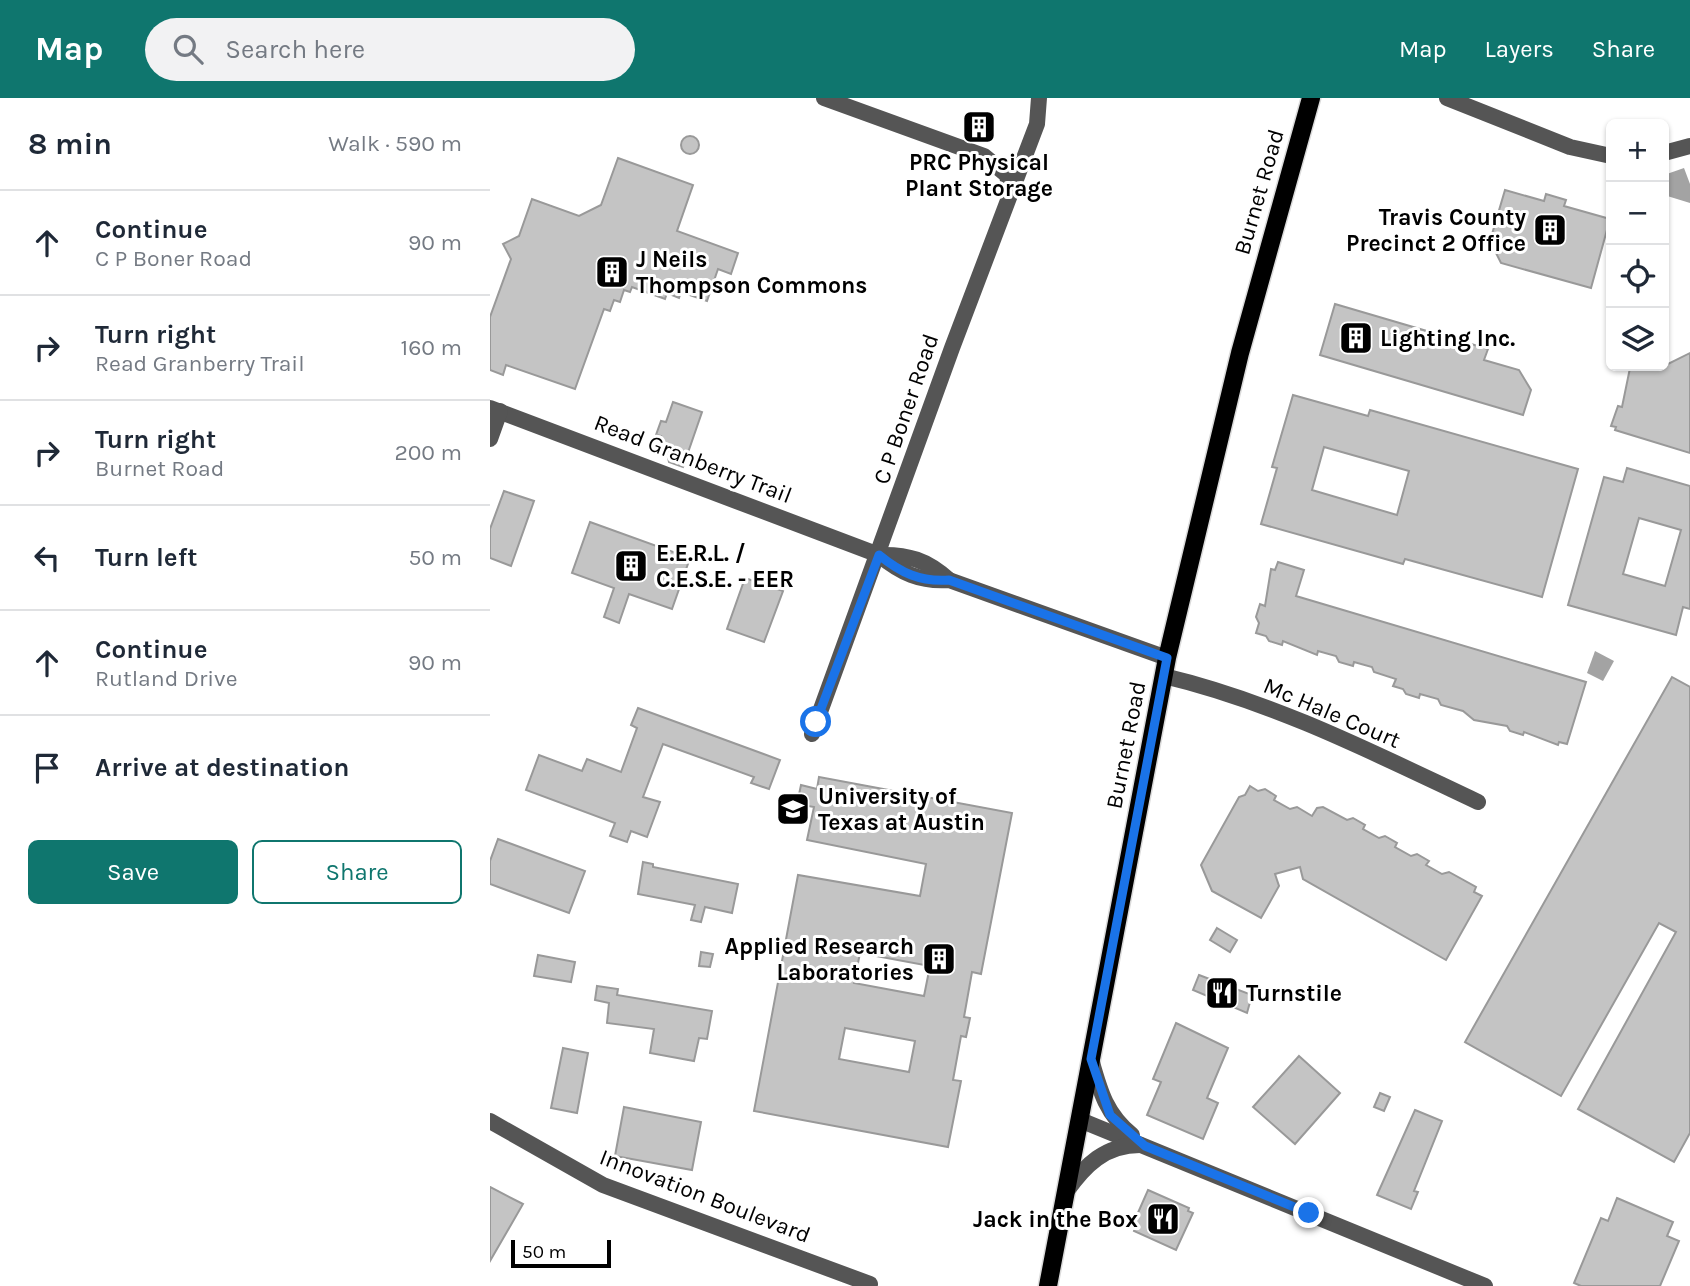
<!DOCTYPE html>
<meta charset="utf-8">
<style>
:root{--surface:#fff;--page:#f2f2f3;--text:#1f2937;--muted:#747a83;--line:#e0e1e3;--accent:#0f766e}
body{margin:0;font-family:Karla,sans-serif;background:var(--page);color:var(--text)}
.controls{position:absolute;right:21px;top:21px;display:grid;overflow:hidden;border-radius:10px;box-shadow:0 2px 5px #0004}
.controls button{width:63px;height:63px;display:grid;place-items:center;padding:0;border:0;border-bottom:2px solid var(--line);background:var(--surface);color:var(--text);font:35px sans-serif}
.scale{position:absolute;left:21px;bottom:18px;width:100px;box-sizing:border-box;padding-left:7px;border:4px solid #000;border-top:0;font-size:19px;line-height:24px;white-space:nowrap;color:#000;-webkit-text-stroke:5px #fff;paint-order:stroke}
.stop{position:absolute;width:21px;height:21px;margin:-16px;border:5px solid #1a73e8;border-radius:50%;background:#fff}
.stop.end{background:#1a73e8;border-color:#fff;box-shadow:0 2px 7px #0008}
.list{margin:0;padding:0;list-style:none}
h2{display:flex;justify-content:space-between;align-items:center;height:91px;margin:0;padding:0 28px;font-size:30px}
h2 small{font-size:23px;font-weight:400;color:var(--muted)}
.list li{display:grid;grid-template-columns:46px 1fr auto;gap:21px;align-items:center;box-sizing:border-box;height:105px;padding:0 28px;border-top:2px solid var(--line)}
.list b{display:block;font-size:26px;white-space:nowrap}
.list p{margin:0;font-size:23px;white-space:nowrap;color:var(--muted)}
.list em{font-size:23px;font-style:normal;color:var(--muted)}
.actions{display:flex;gap:14px;padding:21px 28px}
.actions a{flex:1;padding:16px 0;border:2px solid var(--accent);border-radius:10px;text-align:center;font-size:24px;color:var(--accent)}
.actions .main{background:var(--accent);color:#fff}
.icon{flex:none;width:38px;height:38px;fill:none;stroke:currentColor;stroke-width:2;stroke-linecap:round;stroke-linejoin:round}
.map{position:relative;flex:none;width:1200px;height:1188px;overflow:hidden}
header{display:flex;align-items:center;gap:42px;box-sizing:border-box;height:98px;padding:0 35px;background:var(--accent);color:#fff}
header strong{font-size:33px}
nav{display:flex;gap:38px;margin-inline-start:auto;font-size:24px}
.search{width:490px;height:63px;background:var(--page);display:flex;align-items:center;gap:18px;box-sizing:border-box;padding:0 24px;border-radius:38px;color:var(--muted);font-size:26px}
main{display:flex}
aside{flex:1;background:var(--surface)}
.map>svg:first-child{display:block}
.water{fill:#a3a3a3}
.building{fill:#c4c4c4;stroke:#999;stroke-width:2;fill-rule:evenodd}
.lines{fill:none;stroke-linecap:round;stroke-linejoin:round}
.major-casing{stroke:#dbdbdb;stroke-width:21}
.minor{stroke:#555;stroke-width:16}
.major{stroke:#000;stroke-width:18}
.route{stroke:#1a73e8;stroke-width:9}
.labels{text-anchor:middle;dominant-baseline:central;stroke-width:6;stroke-linejoin:round;paint-order:stroke}
.poi-label{font-size:23px;font-weight:bold;fill:#000;stroke:#fff;text-anchor:start}
.street-label{font-size:23px;fill:#000;stroke:#fff}
</style>
<header>
<strong>Map</strong>
<div class="search"><svg class="icon" aria-label="search" viewBox="0 0 24 24"><circle cx="10" cy="10" r="6"/><path d="M15 15l6 6"/></svg>Search here</div>
<nav><a>Map</a><a>Layers</a><a>Share</a></nav>
</header>
<main>
<aside>
<h2>8 min<small>Walk · 590 m</small></h2>
<ul class="list">
<li><svg class="icon" aria-label="ahead" viewBox="0 0 24 24"><path d="M12 20V5M6 11l6-6 6 6"/></svg><div><b>Continue</b><p>C P Boner Road</p></div><em>90 m</em></li>
<li><svg class="icon" aria-label="right" viewBox="0 0 24 24"><path d="M7 20v-9h11M14 6l5 5-5 5"/></svg><div><b>Turn right</b><p>Read Granberry Trail</p></div><em>160 m</em></li>
<li><svg class="icon" aria-label="right" viewBox="0 0 24 24"><path d="M7 20v-9h11M14 6l5 5-5 5"/></svg><div><b>Turn right</b><p>Burnet Road</p></div><em>200 m</em></li>
<li><svg class="icon" aria-label="left" viewBox="0 0 24 24"><path d="M17 20v-9H6M10 6l-5 5 5 5"/></svg><div><b>Turn left</b></div><em>50 m</em></li>
<li><svg class="icon" aria-label="ahead" viewBox="0 0 24 24"><path d="M12 20V5M6 11l6-6 6 6"/></svg><div><b>Continue</b><p>Rutland Drive</p></div><em>90 m</em></li>
<li><svg class="icon" aria-label="arrive" viewBox="0 0 24 24"><path d="M6 21V4h12l-3 4 3 4H6"/></svg><div><b>Arrive at destination</b></div></li>
</ul>
<div class="actions"><a class="main">Save</a><a>Share</a></div>
</aside>
<div class="map">
<svg width="1200" height="1188" viewBox="0 0 1200 1188">
<rect width="100%" height="100%" fill="#fff"/>
<g class="water">
<polygon points="1194,70 1200,86 1200,105 1174,97 1174,77"/>
<polygon points="1105,553 1124,563 1113,583 1097,575"/>
</g>
<g class="building">
<circle cx="200" cy="47" r="9"/>
<polygon points="128,60 203,87 187,133 248,155 241,176 228,171 217,203 191,194 189,200 177,195 175,201 142,189 140,194 134,192 130,204 124,202 120,213 114,211 85,291 16,267 13,277 0,272 0,219 21,161 13,146 29,138 42,101 89,118 111,107"/>
<polygon points="1015,92 1054,103 1056,96 1076,102 1074,108 1120,121 1101,190 1011,165 1000,143"/>
<polygon points="845,206 998,251 994,262 1029,272 1041,292 1033,317 830,257"/>
<polygon points="1200,255 1200,355 1125,332 1126,329 1121,328 1128,308 1132,309 1140,270 1147,268 1159,271 1174,268"/>
<path d="M 803,297 L 878,318 L 880,312 L 1088,371 L 1052,499 L 915,461 L 913,466 L 771,426 L 787,370 L 782,369 ZM 834,349 L 919,373 L 907,417 L 822,392 Z"/>
<polygon points="183,304 212,314 193,369 179,364 177,355 166,351 171,338 166,337 171,323 176,324"/>
<path d="M 1137,370 L 1200,388 L 1200,511 L 1193,509 L 1186,537 L 1078,507 L 1114,379 L 1133,384 ZM 1149,420 L 1191,432 L 1175,488 L 1133,476 Z"/>
<polygon points="14,393 44,403 21,468 0,460 0,431"/>
<polygon points="100,424 200,460 182,511 139,496 129,525 114,519 124,490 82,475"/>
<polygon points="788,464 814,472 806,498 1096,584 1077,646 1069,644 1068,647 1034,634 1033,637 1020,633 1017,628 984,622 973,613 951,607 948,601 930,596 929,600 916,596 913,591 903,588 906,581 884,574 882,569 864,564 863,568 849,564 846,558 828,553 827,557 793,543 792,547 779,543 776,538 766,535 769,525 766,519 770,506 775,508 781,471 785,472"/>
<polygon points="255,480 293,493 274,544 237,531"/>
<polygon points="1182,579 1200,589 1200,1035 1184,1064 1088,1011 1186,834 1169,825 1071,998 975,944"/>
<polygon points="148,610 290,662 279,691 261,685 264,679 173,646 153,699 170,704 157,739 141,733 137,744 120,738 125,725 36,692 49,657 92,673 97,661 131,674 147,630 141,627"/>
<path d="M 329,679 L 522,715 L 491,876 L 482,874 L 474,919 L 480,920 L 476,939 L 471,938 L 463,982 L 471,983 L 458,1049 L 264,1013 L 308,777 L 430,798 L 436,766 L 317,742 L 324,709 L 307,706 L 311,687 L 327,691 ZM 370,855 L 440,868 L 434,898 L 364,885 ZM 355,930 L 425,943 L 419,974 L 349,961 Z"/>
<polygon points="760,688 768,693 775,691 786,698 784,702 800,711 807,709 822,718 827,710 833,709 857,722 863,720 875,727 873,731 889,740 895,738 907,745 905,749 921,758 927,756 939,763 936,767 952,776 959,774 986,789 984,794 992,798 956,862 813,781 810,769 785,776 789,788 771,820 722,793 711,767 749,699 755,697"/>
<polygon points="8,741 95,773 79,815 0,786 0,763"/>
<polygon points="153,764 163,766 163,769 248,786 242,815 215,809 211,824 201,822 205,807 148,796"/>
<polygon points="727,830 747,842 740,854 720,842"/>
<polygon points="211,854 223,856 220,869 209,868"/>
<polygon points="48,857 85,864 81,884 44,878"/>
<polygon points="709,877 762,897 757,915 703,892"/>
<polygon points="107,888 128,891 127,897 222,913 217,941 209,940 204,963 160,955 164,931 117,925 119,905 105,902"/>
<polygon points="686,925 738,950 717,1000 728,1005 713,1041 657,1017 671,984 663,981"/>
<polygon points="73,950 98,955 87,1015 61,1010"/>
<polygon points="809,958 850,995 805,1046 763,1009"/>
<polygon points="890,995 900,999 894,1013 884,1009"/>
<polygon points="134,1009 211,1024 202,1072 125,1058"/>
<polygon points="925,1012 952,1023 924,1093 928,1094 921,1111 887,1097"/>
<polygon points="0,1089 33,1106 0,1163"/>
<polygon points="658,1092 699,1110 698,1113 703,1115 686,1152 644,1133 646,1127 643,1126"/>
<polygon points="1127,1100 1183,1124 1177,1138 1189,1143 1170,1188 1091,1188 1084,1185 1111,1120 1118,1123"/>
</g>
<g class="lines">
<defs>
<polyline id="major" points="558,1188 677,560 750,255 821,0"/>
</defs>
<use href="#major" class="major-casing"/>
<g class="minor">
<polyline points="334,0 494,58 517,77 520,94"/>
<polyline points="957,0 1080,49 1121,58"/>
<polyline points="1174,55 1200,48"/>
<path d="M 0,310 L 389,457 C 411,475 430,484 459,482 L 677,560"/>
<polyline points="0,341 10,313"/>
<path d="M 389,457 C 418,456 437,462 459,482"/>
<path d="M 674,578 C 784,604 886,656 988,704"/>
<polyline points="322,636 462,250 547,26 549,0"/>
<path d="M 601,961 C 610,993 616,1016 642,1037"/>
<polyline points="590,1022 995,1188"/>
<polyline points="0,1023 113,1087 380,1186"/>
<path d="M 576,1094 C 595,1067 615,1047 650,1047"/>
</g>
<use href="#major" class="major"/>
</g>
<g class="lines">
<path class="route" d="M 326,624 L 389,457 C 411,475 430,484 459,482 L 677,560 L 601,961 L 620,1017 L 655,1048 L 819,1115"/>
</g>
<defs>
<symbol id="building-square" viewBox="-11 -11 22 22"><rect x="-9" y="-9" width="18" height="18" rx="4" fill="#000" stroke="#fff"/><path d="M-4-6H4V6H1V3H-1V6H-4ZM-2.5-4.3h1.7v1.8h-1.7ZM.8-4.3h1.7v1.8H.8ZM-2.5-1h1.7V.8h-1.7ZM.8-1h1.7V.8H.8Z" fill="#fff"/></symbol>
<symbol id="university-square" viewBox="-11 -11 22 22"><rect x="-9" y="-9" width="18" height="18" rx="4" fill="#000" stroke="#fff"/><path d="M0-5L7-2L0 1L-7-2ZM-4 1L0 2.5L4 1V4Q0 6-4 4Z" fill="#fff"/></symbol>
<symbol id="restaurant-square" viewBox="-11 -11 22 22"><rect x="-9" y="-9" width="18" height="18" rx="4" fill="#000" stroke="#fff"/><path d="M-5-6h1v4h1v-4h1v4h1v-4h1v5L-1.5 .5V6h-2V.5L-5-1ZM5-6V6H3V1.5H1.5Q1.5-4 5-6Z" fill="#fff"/></symbol>
</defs>
<g fill-rule="evenodd">
<use href="#building-square" x="470" y="10" width="38" height="38"/>
<use href="#building-square" x="1041" y="113" width="38" height="38"/>
<use href="#building-square" x="103" y="155" width="38" height="38"/>
<use href="#building-square" x="847" y="221" width="38" height="38"/>
<use href="#building-square" x="122" y="449" width="38" height="38"/>
<use href="#university-square" x="284" y="692" width="38" height="38"/>
<use href="#building-square" x="430" y="842" width="38" height="38"/>
<use href="#restaurant-square" x="713" y="876" width="38" height="38"/>
<use href="#restaurant-square" x="654" y="1102" width="38" height="38"/>
</g>
<g class="labels">
<g class="poi-label">
<text x="489" y="64" text-anchor="middle">PRC Physical<tspan x="489" dy="26">Plant Storage</tspan></text>
<text x="1036" y="119" text-anchor="end">Travis County<tspan x="1036" dy="26">Precinct 2 Office</tspan></text>
<text x="146" y="161">J Neils<tspan x="146" dy="26">Thompson Commons</tspan></text>
<text x="890" y="240">Lighting Inc.</text>
<text x="166" y="455">E.E.R.L. /<tspan x="166" dy="26">C.E.S.E. - EER</tspan></text>
<text x="328" y="698">University of<tspan x="328" dy="26">Texas at Austin</tspan></text>
<text x="424" y="848" text-anchor="end">Applied Research<tspan x="424" dy="26">Laboratories</tspan></text>
<text x="756" y="895">Turnstile</text>
<text x="648" y="1121" text-anchor="end">Jack in the Box</text>
</g>
<g class="street-label">
<text transform="translate(769 94) rotate(-74)">Burnet Road</text>
<text transform="translate(416 311) rotate(-71)">C P Boner Road</text>
<text transform="translate(203 361) rotate(21)">Read Granberry Trail</text>
<text transform="translate(842 615) rotate(23)">Mc Hale Court</text>
<text transform="translate(636 647) rotate(-79)">Burnet Road</text>
<text transform="translate(215 1098) rotate(21)">Innovation Boulevard</text>
</g>
</g>
</svg>
<div class="controls">
<button>+</button>
<button>−</button>
<button><svg class="icon" aria-label="locate" viewBox="0 0 24 24"><circle cx="12" cy="12" r="6"/><path d="M12 2v4M12 18v4M2 12h4M18 12h4"/></svg></button>
<button><svg class="icon" aria-label="layers" viewBox="0 0 24 24"><path d="M12 4l9 5-9 5-9-5zM3 14l9 5 9-5"/></svg></button>
</div>
<div class="scale">50 m</div>
<div class="stop" style="left:326px;top:624px"></div>
<div class="stop end" style="left:819px;top:1115px"></div>
</div>
</main>
